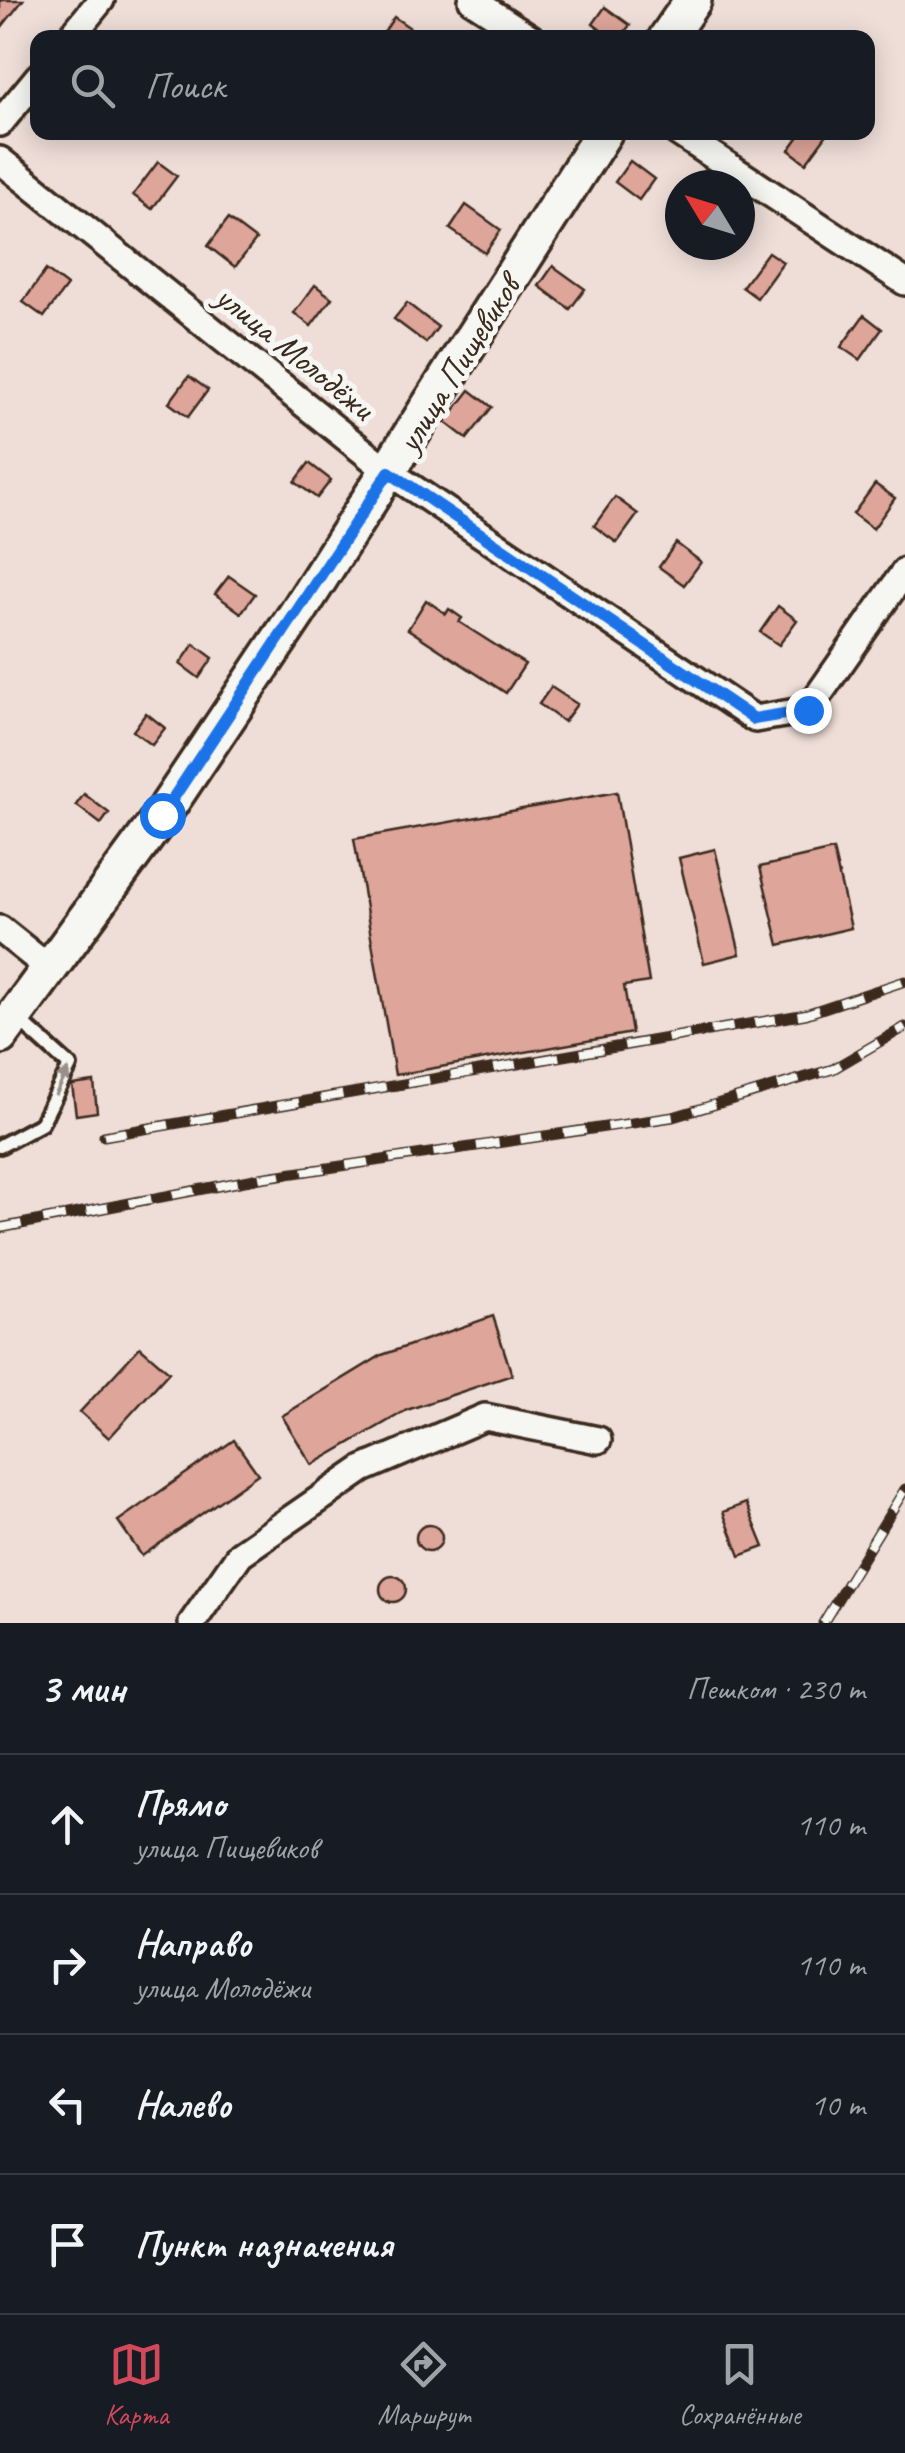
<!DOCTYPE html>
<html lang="ru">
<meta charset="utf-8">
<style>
:root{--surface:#171b24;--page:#20242c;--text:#f1f3f6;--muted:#9ea1a6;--line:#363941;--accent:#d1495b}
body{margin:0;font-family:Caveat,sans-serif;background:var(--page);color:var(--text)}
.compass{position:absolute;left:665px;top:170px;width:90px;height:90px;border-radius:50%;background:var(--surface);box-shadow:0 5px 25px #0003;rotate:308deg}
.stop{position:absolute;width:30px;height:30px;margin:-22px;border:8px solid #1a73e8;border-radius:50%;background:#fff}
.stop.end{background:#1a73e8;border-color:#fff;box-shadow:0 2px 10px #0008}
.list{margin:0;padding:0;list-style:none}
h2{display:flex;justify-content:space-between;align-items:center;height:130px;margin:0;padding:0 40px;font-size:42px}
h2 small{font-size:32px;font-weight:400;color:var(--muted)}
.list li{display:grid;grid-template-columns:65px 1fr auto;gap:30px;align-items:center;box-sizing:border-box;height:140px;padding:0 40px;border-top:2px solid var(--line)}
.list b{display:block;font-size:38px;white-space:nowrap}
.list p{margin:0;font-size:32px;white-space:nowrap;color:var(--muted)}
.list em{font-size:32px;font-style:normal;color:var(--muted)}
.icon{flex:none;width:55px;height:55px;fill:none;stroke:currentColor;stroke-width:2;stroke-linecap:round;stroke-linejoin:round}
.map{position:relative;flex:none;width:905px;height:1623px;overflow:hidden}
.search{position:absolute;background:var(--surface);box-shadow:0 5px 25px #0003;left:30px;right:30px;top:30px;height:110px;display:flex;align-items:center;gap:25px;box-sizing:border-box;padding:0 35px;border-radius:20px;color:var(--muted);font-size:38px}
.sheet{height:690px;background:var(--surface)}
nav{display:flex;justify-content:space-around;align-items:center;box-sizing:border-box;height:140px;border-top:2px solid var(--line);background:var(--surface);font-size:28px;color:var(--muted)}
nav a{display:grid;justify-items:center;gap:5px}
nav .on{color:var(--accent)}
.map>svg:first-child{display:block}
.building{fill:#dea59a;stroke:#3b2a1e;stroke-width:2.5}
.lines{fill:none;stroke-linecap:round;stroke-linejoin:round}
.service-casing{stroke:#3b2a1e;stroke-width:20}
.minor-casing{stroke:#3b2a1e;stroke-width:32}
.secondary-casing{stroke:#3b2a1e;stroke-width:42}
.service{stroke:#f6f6f2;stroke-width:12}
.minor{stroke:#f6f6f2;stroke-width:25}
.secondary{stroke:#f6f6f2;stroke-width:35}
.rail-casing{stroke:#3b2a1e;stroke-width:11}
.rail{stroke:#f6f6f2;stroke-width:8;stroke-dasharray:22;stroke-linecap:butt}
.oneway{fill:#989088}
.route{stroke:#1a73e8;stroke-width:12}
.labels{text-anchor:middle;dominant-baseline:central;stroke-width:10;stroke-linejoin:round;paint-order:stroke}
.street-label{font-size:35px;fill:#3b2a1e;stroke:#f6f6f2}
</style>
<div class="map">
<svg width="905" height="1623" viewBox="0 0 905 1623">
<rect width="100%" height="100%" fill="#efded8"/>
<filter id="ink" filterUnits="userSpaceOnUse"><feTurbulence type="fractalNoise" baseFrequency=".01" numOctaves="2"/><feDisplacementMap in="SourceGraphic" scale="20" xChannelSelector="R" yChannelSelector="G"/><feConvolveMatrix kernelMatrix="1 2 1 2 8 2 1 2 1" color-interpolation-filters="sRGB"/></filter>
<g filter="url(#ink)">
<g class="building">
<polygon points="0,0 23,0 1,28 0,28"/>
<polygon points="605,7 630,25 620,38 611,38 593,24"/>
<polygon points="394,17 419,34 416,38 380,38"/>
<polygon points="802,132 828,133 806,163 789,150"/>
<polygon points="630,161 654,179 639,200 615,182"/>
<polygon points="158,162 177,176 152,209 133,195"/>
<polygon points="466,205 501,230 485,253 450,229"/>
<polygon points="228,219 256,240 235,267 208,246"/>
<polygon points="768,252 783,262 757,298 742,287"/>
<polygon points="553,266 585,289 570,309 539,286"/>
<polygon points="46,270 67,286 44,317 23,302"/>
<polygon points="315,285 332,298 311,326 294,313"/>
<polygon points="407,303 438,327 426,343 394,319"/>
<polygon points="864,315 882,329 860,360 841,347"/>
<polygon points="189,376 208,390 188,417 169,403"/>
<polygon points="470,390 492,407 467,439 445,422"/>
<polygon points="309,463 331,480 317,498 295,482"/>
<polygon points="875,484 895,498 873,529 853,514"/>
<polygon points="615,497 638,514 617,543 594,526"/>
<polygon points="676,543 701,562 684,585 659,567"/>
<polygon points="229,576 255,594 241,613 215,594"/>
<polygon points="426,600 446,614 449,609 462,618 459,622 525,664 506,693 408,629"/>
<polygon points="778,606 797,620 779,645 760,632"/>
<polygon points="194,644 213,658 199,678 180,664"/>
<polygon points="551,687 577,704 564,722 539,704"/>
<polygon points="146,713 165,728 152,745 133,731"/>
<polygon points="617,792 649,982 624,986 632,1033 395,1075 354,839"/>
<polygon points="84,794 109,813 101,824 76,805"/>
<polygon points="715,849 740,954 704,963 679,858"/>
<polygon points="833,850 851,928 779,945 760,867"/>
<polygon points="94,1082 97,1112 76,1115 72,1085"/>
<polygon points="493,1316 512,1375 407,1410 312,1465 282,1416 382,1355"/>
<polygon points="140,1347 169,1372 109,1438 80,1412"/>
<polygon points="234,1440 258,1474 142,1556 118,1521"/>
<polygon points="746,1503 764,1547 740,1556 723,1512"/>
<circle cx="429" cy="1538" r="13"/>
<circle cx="393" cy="1589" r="13"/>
</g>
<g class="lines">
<defs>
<polyline id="service" points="0,1146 41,1124 70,1066 17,1018"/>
<g id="minor">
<polyline points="472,0 531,38"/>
<polyline points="70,38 101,0"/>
<polyline points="0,123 38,77"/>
<polyline points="677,132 905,282"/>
<polyline points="0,160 389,472 755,719 808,710 905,571"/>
<polyline points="0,929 50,969"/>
<polyline points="192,1623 240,1554 363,1469 485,1417 598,1440"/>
</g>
<g id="secondary">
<polyline points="667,38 693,0"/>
<polyline points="0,1036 162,815 298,612 604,132"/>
</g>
</defs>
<use href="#service" class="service-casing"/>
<use href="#minor" class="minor-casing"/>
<use href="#secondary" class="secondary-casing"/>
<use href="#service" class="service"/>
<use href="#minor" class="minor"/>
<use href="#secondary" class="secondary"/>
<defs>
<g id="rail">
<polyline points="104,1136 806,1014 905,981"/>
<polyline points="0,1228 260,1178 673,1117 833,1069 905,1027"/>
<polyline points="823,1623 905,1489"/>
</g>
</defs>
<use href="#rail" class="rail-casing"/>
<use href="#rail" class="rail"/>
</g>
<defs><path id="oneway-solid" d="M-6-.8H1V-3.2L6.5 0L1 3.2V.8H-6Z" transform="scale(2.5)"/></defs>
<use class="oneway" href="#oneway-solid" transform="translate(62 1082) rotate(-64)"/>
</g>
<g class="lines" filter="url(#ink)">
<polyline class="route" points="162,815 389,472 754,719 808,710"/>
</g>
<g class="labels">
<g class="street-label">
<text transform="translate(295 352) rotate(39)">улица Молодёжи</text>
<text transform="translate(458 364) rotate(-58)">улица Пищевиков</text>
</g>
</g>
</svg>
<svg class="compass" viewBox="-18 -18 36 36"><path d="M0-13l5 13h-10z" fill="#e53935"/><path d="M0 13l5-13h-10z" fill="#9ea1a6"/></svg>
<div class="stop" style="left:162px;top:815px"></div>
<div class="stop end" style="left:808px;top:710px"></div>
<div class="search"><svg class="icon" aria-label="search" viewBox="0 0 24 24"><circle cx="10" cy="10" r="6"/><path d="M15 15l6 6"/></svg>Поиск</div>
</div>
<section class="sheet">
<h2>3 мин<small>Пешком · 230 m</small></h2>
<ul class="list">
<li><svg class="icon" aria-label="ahead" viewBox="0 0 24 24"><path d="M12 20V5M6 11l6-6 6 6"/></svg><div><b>Прямо</b><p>улица Пищевиков</p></div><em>110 m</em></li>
<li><svg class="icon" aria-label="right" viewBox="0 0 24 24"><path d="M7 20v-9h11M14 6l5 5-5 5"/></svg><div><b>Направо</b><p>улица Молодёжи</p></div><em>110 m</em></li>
<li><svg class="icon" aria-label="left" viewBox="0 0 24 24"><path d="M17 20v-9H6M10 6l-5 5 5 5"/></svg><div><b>Налево</b></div><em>10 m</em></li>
<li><svg class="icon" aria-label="arrive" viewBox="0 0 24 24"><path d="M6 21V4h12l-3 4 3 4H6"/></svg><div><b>Пункт назначения</b></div></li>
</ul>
</section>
<nav>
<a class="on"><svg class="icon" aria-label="map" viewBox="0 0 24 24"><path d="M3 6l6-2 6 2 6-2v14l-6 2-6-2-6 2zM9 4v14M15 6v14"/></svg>Карта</a>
<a><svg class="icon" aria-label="directions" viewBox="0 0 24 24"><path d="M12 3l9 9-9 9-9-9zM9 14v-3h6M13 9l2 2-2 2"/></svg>Маршрут</a>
<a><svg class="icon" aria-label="saved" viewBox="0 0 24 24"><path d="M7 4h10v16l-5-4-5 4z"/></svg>Сохранённые</a>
</nav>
